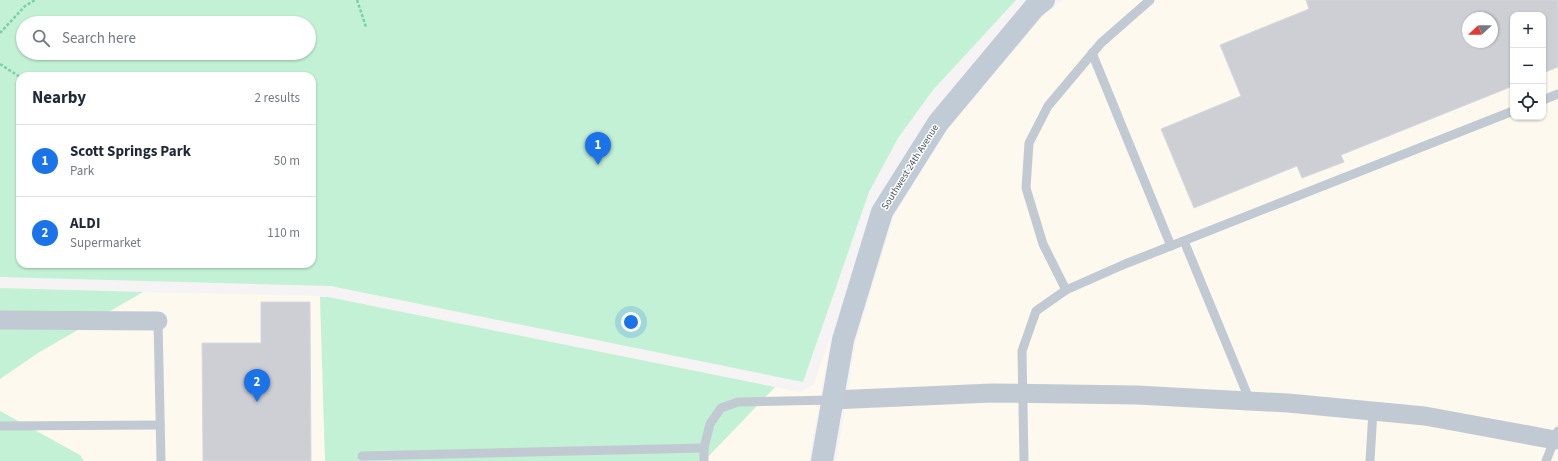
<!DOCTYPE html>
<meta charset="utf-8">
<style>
:root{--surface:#fff;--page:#f6f6f7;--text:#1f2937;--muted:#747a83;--line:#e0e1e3;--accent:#1a73e8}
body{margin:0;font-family:"Source Sans 3",sans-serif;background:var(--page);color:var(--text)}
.controls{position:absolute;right:12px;top:12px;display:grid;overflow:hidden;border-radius:8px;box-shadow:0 1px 3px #0004}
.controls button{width:36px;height:36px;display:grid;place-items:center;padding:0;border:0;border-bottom:1px solid var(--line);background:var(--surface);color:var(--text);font:20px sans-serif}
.compass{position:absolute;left:1462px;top:12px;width:36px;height:36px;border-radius:50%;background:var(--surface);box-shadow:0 1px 3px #0004;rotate:248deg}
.you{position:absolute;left:631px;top:322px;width:14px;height:14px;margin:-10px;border:3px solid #fff;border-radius:50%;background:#1a73e8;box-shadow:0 0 0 6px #1a73e833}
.badge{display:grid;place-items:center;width:26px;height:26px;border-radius:50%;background:var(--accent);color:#fff;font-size:13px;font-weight:700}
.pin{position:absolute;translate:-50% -33px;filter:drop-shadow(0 1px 2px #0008)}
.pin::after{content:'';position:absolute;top:21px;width:14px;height:12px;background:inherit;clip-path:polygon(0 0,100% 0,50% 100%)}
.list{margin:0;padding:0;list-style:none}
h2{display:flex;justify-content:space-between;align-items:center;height:52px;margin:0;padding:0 16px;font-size:17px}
h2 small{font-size:13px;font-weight:400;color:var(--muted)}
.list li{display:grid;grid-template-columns:26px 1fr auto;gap:12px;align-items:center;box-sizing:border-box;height:72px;padding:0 16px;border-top:1px solid var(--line)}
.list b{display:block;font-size:15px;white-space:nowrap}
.list p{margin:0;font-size:13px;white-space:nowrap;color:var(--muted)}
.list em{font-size:13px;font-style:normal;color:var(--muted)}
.icon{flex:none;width:22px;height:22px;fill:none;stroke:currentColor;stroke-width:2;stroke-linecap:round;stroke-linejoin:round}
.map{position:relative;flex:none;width:1558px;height:461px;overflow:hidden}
.search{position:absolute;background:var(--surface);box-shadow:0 1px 3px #0004;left:16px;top:16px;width:300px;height:44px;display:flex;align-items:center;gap:10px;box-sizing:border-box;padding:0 14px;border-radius:22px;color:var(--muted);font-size:15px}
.panel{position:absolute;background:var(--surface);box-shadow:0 1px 3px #0004;left:16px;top:72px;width:300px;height:196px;border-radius:12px}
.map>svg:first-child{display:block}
.commercial{fill:#fdf9ef;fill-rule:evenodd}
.green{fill:#c3f1d5;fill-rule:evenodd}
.building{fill:#cdcfd5;stroke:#d7d9de;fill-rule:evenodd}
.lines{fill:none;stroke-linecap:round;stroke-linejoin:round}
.path{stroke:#7ad0a6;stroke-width:2.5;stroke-dasharray:3 2;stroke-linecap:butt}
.lane{stroke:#c1cad2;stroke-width:9}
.street{stroke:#c1cad2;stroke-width:19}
.secondary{stroke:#c1cbd6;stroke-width:22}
.labels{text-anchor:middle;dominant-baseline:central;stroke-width:3;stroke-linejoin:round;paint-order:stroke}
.street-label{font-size:10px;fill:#4a5661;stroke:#fff}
</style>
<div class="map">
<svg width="1558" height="461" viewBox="0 0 1558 461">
<rect width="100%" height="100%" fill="#f5f3f3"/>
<g class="commercial">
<path d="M 1063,0 L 1558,0 L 1558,461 L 836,461 L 856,341 L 894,216 L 948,129 L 1043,16 ZM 1513,15 L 1543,15 L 1543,117 L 1513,117 ZM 1468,18 L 1492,18 L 1492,42 L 1468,42 Z"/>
<polygon points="143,292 320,296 325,461 84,461 80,455 0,411 0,379 38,353"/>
<polygon points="831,335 809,461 704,461 775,387 800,392 814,384"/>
</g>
<g class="green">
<path d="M 0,0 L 1016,0 L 933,90 L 898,138 L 869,192 L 803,382 L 331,286 L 0,277 ZM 23,23 L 309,23 L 309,53 L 23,53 ZM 20,76 L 312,76 L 312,264 L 20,264 Z"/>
<polygon points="0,288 143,292 38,353 0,379"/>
<polygon points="320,297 328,297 775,387 704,461 325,461"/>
<polygon points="0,411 80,455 84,461 0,461"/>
</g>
<g class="building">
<path d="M 1306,0 L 1558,0 L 1558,67 L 1543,73 L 1543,15 L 1513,15 L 1513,86 L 1341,155 L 1344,162 L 1302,178 L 1297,166 L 1194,208 L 1161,129 L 1241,96 L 1220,45 L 1309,9 ZM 1468,18 L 1492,18 L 1492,42 L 1468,42 Z"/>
<polygon points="261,302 310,302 311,461 203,461 202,343 261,343"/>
</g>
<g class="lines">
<g class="path">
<polyline points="357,0 366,27"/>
<polyline points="0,33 25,6 35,0"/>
<polyline points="0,64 20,77"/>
</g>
<g class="lane">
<polyline points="1092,53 1171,246"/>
<polyline points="1543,100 1558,94"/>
<polyline points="1184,241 1250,401"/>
<polyline points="1066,290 1043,244 1026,188 1029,143 1048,106 1101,43 1150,0"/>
<polyline points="158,321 161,461"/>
<polyline points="0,426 160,425"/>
<polyline points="362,456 704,448"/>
<polyline points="704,461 704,448 710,424 721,408 738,402 832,400"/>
<polyline points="1024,461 1022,351 1036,311 1066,290 1125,264 1513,111"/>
<polyline points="1370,461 1373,411"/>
<polyline points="1546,461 1558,431"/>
</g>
<g class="street">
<polyline points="0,320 158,321"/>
<polyline points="832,400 992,393 1137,395 1288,403 1425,416 1555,440"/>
</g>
<polyline class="secondary" points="822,461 843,340 882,212 938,123 1034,8 1044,0"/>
</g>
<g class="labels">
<g class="street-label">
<text transform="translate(910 167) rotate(-58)">Southwest 24th Avenue</text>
</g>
</g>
</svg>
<div class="controls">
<button>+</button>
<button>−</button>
<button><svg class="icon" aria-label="locate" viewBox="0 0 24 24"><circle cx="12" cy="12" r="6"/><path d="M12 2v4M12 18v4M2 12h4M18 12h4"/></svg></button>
</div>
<svg class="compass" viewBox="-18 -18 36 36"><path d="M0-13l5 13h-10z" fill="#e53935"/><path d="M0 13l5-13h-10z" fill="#747a83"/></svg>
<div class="you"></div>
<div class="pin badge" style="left:598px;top:165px">1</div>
<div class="pin badge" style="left:257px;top:402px">2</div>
<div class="search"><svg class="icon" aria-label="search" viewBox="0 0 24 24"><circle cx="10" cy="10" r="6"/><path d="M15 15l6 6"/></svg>Search here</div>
<section class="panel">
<h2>Nearby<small>2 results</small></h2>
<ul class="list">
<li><span class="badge">1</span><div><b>Scott Springs Park</b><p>Park</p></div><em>50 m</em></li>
<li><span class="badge">2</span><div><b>ALDI</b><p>Supermarket</p></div><em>110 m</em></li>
</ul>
</section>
</div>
